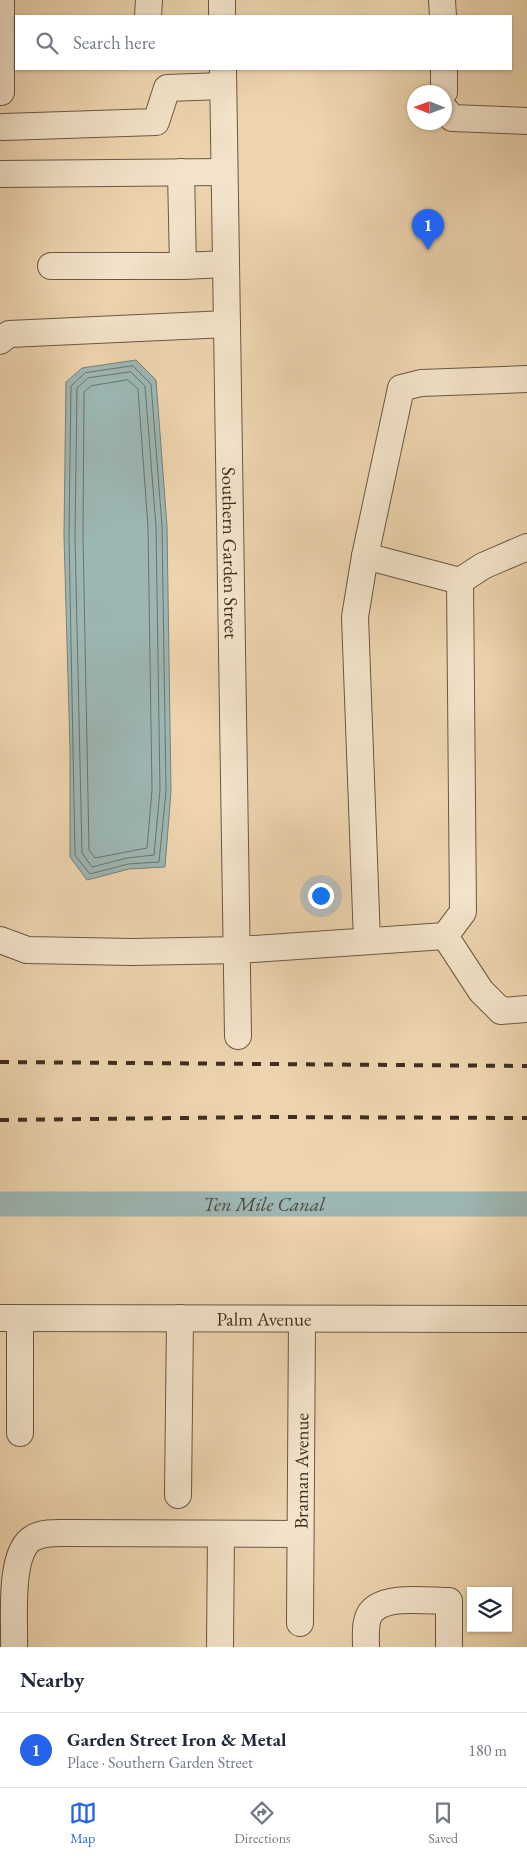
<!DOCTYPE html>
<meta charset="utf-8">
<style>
:root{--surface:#fff;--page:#f2f2f3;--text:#1f2937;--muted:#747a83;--line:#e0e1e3;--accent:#2563eb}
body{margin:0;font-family:"EB Garamond",serif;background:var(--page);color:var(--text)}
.controls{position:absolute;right:15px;bottom:15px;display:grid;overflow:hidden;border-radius:0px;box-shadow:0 1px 4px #0004}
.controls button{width:45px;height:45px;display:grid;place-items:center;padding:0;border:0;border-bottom:1px solid var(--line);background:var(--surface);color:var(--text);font:25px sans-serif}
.compass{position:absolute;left:407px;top:85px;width:45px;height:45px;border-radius:50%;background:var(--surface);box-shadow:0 1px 4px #0004;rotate:271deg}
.you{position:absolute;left:320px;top:895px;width:18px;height:18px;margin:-12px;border:4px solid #fff;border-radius:50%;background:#1a73e8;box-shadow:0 0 0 8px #1a73e833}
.badge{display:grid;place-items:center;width:32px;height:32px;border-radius:50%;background:var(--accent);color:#fff;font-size:16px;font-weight:700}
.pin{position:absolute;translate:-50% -41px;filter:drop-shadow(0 1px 2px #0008)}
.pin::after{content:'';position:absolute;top:26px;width:18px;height:15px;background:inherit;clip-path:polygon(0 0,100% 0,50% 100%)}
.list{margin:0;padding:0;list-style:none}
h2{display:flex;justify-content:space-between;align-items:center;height:65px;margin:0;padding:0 20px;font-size:21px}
h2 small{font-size:16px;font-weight:400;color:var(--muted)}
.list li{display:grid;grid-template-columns:32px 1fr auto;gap:15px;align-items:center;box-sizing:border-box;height:75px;padding:0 20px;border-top:1px solid var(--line)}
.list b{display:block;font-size:19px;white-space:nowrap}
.list p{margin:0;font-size:16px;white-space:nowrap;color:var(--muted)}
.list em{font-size:16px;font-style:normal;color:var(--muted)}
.icon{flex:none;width:28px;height:28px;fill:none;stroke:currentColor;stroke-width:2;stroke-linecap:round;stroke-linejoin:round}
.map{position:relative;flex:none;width:527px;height:1647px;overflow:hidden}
.search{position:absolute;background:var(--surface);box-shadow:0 1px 4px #0004;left:15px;right:15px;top:15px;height:55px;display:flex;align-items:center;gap:12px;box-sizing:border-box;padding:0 18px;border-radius:0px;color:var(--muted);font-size:19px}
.sheet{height:140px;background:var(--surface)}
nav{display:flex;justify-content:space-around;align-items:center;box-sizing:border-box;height:70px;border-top:1px solid var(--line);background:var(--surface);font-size:14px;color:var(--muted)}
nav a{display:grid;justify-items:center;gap:2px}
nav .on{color:var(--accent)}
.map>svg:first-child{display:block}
.water{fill:#9cb6b3;stroke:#778078}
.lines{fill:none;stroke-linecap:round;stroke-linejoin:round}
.shore{stroke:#6e726a;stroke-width:1}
.canal{stroke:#9cb6b3;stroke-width:25}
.minor-casing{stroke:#6a5844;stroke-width:28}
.minor{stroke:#f3e3ca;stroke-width:26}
.rail{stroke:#3f2f20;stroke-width:4;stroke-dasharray:9 9;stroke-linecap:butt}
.labels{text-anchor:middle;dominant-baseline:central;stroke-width:4;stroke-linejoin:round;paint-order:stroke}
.street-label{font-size:19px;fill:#3f2f20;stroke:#f3e3ca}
.water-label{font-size:20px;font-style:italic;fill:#524a3d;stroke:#f3e3ca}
</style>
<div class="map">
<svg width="527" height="1647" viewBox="0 0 527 1647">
<rect width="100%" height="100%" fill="#edd4ae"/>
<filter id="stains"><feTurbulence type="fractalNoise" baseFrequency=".004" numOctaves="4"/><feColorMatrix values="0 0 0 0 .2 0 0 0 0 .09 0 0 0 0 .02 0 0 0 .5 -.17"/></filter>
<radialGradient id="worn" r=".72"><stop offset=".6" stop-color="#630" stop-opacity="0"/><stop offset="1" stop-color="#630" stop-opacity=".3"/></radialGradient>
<polygon class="water" points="136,360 156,380 167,526 171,791 165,867 129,869 87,880 70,857 70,749 64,536 66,382 82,368"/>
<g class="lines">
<g class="shore">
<polygon points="133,366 151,384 162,526 166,791 159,862 128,864 90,874 75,855 69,536 71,386 85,373"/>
<polygon points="131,372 145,386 156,526 160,790 154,855 127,858 92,867 82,853 75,536 77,388 88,378"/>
<polygon points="128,380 138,389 148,527 152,790 147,848 95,858 89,850 83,536 84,392 91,386"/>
</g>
<path class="canal" id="s1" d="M 0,1204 L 527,1204"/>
<defs>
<g id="minor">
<polyline points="222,0 222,16"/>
<polyline points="442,0 443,16"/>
<polyline points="148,16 149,0"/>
<path id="s2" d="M 223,69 L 238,1036"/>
<polyline points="444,69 444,92"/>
<polyline points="1,92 1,0"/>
<polyline points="444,108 452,118 527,121"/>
<polyline points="4,127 156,122 167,88 223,86"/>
<polyline points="181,172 183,266 226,264"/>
<polyline points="0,174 224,172"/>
<polyline points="51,266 183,266"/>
<polyline points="0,341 9,334 227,324"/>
<polyline points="365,556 460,581"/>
<polyline points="445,936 481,991 501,1011 527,1009"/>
<polyline points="0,940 27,950 132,952 238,950 445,936 463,912 460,581 483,566 527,547"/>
<polyline points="367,941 355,617 365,556 401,388 421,383 527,379"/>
<path id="s3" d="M 0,1318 L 527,1319"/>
<polyline points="20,1433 20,1318"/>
<polyline points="178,1495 180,1318"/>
<path id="s4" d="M 300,1623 L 302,1319"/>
<path d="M 14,1647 C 15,1621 8,1552 33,1538 C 43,1532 57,1533 68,1533 L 300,1534"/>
<polyline points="220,1647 221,1534"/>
<path d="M 366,1647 C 366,1636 364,1618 373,1610 C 388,1595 429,1601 449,1601 L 449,1647"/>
</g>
</defs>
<use href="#minor" class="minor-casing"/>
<use href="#minor" class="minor"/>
<g class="rail">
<polyline points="0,1062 527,1066"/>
<polyline points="0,1120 270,1117 527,1118"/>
</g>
</g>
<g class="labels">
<g class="street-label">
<text stroke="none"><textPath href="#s2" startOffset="484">Southern Garden Street</textPath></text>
<text stroke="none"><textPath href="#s3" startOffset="264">Palm Avenue</textPath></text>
<text stroke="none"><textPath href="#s4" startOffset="152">Braman Avenue</textPath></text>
</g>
<g class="water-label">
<text stroke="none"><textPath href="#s1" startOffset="264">Ten Mile Canal</textPath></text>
</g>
</g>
<rect width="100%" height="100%" filter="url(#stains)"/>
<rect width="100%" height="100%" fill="url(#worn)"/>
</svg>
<div class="controls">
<button><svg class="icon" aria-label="layers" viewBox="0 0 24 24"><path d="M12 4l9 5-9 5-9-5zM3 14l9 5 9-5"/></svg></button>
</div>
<svg class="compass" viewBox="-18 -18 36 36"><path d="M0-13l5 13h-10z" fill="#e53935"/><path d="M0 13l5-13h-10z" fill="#747a83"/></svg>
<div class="you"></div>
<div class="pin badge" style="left:428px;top:250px">1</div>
<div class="search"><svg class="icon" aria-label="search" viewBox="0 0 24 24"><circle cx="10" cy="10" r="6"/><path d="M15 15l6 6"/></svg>Search here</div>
</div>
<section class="sheet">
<h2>Nearby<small></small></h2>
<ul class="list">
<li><span class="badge">1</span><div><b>Garden Street Iron &amp; Metal</b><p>Place · Southern Garden Street</p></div><em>180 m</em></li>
</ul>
</section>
<nav>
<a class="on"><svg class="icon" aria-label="map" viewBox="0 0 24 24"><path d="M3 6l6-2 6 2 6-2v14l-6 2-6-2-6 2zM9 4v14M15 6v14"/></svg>Map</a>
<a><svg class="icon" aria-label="directions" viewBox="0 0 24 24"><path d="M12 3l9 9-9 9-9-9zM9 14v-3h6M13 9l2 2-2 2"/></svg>Directions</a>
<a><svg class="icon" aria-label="saved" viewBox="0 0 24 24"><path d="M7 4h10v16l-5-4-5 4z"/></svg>Saved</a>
</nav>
